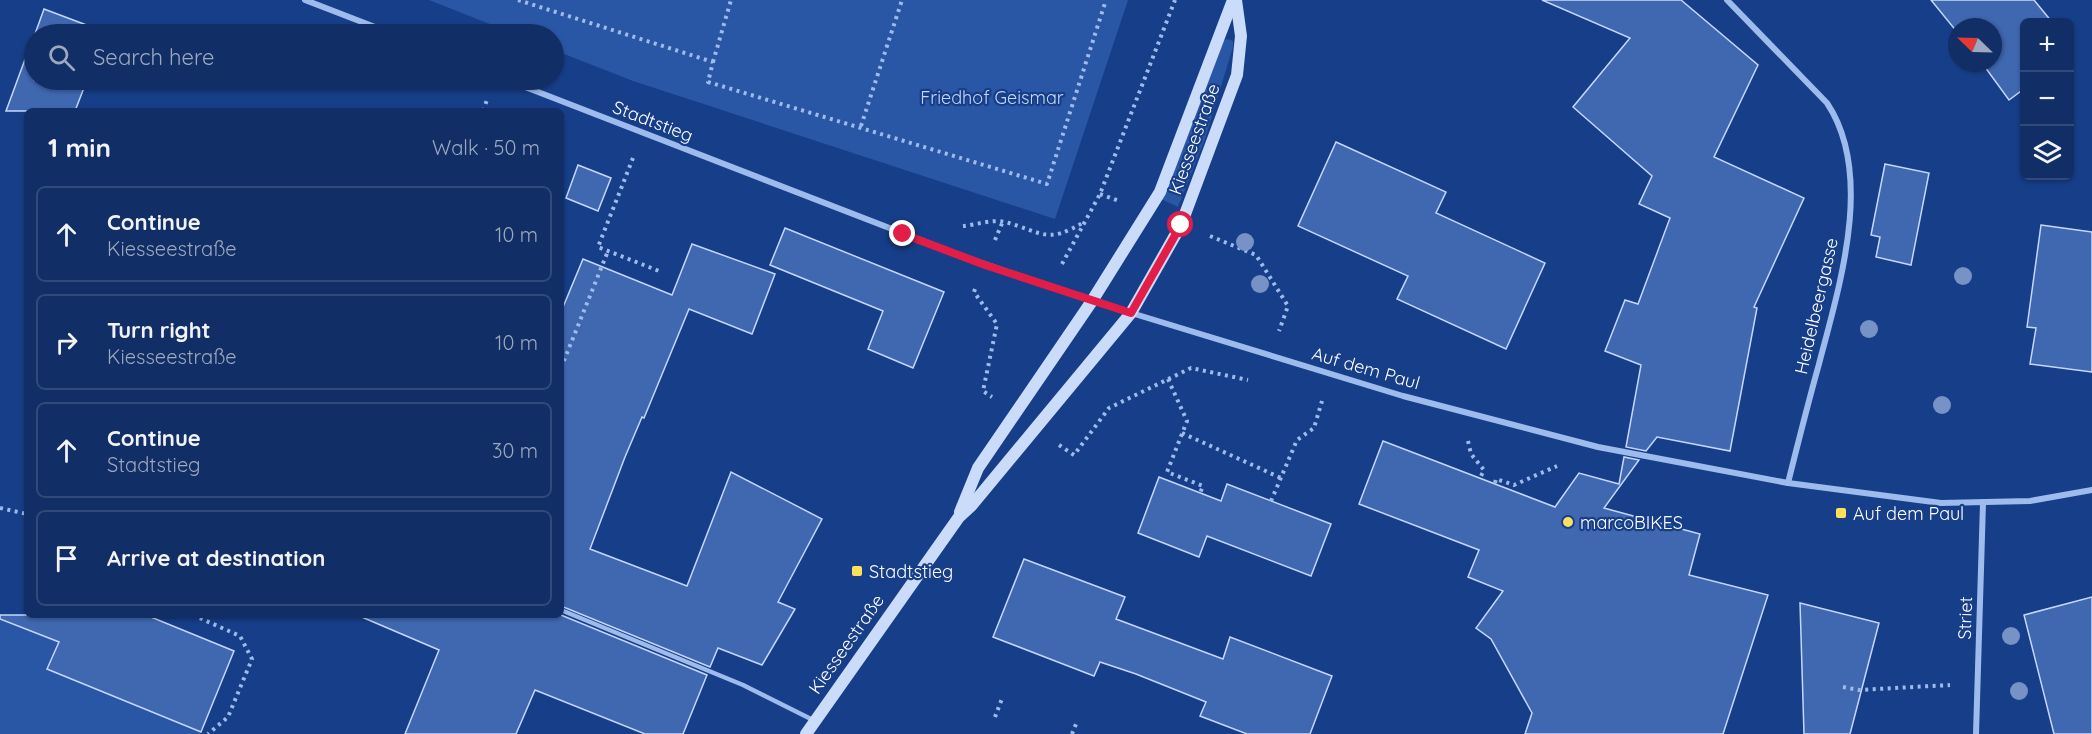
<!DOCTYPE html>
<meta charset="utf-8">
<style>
:root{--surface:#112e66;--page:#1a366c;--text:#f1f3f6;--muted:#9ca8bf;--line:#304a7a}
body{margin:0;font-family:Quicksand,sans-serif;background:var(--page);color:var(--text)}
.controls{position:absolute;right:18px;top:18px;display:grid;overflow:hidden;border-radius:9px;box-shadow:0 2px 4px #0004}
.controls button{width:54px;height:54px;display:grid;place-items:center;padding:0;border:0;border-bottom:2px solid var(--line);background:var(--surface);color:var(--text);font:30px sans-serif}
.compass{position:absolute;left:1948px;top:18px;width:54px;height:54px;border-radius:50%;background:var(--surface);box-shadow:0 2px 4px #0004;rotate:293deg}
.stop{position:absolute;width:18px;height:18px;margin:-14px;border:4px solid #e11d48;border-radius:50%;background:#fff}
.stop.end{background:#e11d48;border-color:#fff;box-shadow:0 2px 6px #0008}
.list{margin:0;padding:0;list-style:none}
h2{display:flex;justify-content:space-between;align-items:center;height:78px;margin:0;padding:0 24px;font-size:26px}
h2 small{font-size:20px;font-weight:400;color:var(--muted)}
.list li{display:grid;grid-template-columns:39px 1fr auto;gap:18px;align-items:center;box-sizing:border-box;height:96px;margin:0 12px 12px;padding:0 12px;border:2px solid var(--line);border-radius:9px}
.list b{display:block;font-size:22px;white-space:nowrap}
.list p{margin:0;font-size:20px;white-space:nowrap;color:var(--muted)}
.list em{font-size:20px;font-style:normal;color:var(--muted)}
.icon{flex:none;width:33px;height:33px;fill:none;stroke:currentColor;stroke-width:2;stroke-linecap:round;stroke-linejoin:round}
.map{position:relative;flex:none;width:2092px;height:734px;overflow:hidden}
.search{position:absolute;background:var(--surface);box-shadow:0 2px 4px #0004;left:24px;top:24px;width:540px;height:66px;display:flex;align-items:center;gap:15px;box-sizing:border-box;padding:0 21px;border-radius:33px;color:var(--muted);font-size:22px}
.panel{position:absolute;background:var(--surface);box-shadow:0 2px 4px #0004;left:24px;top:108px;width:540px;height:510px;border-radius:9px}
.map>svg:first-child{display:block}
.green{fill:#2a56a6}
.building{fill:#4068b1;stroke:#c4d7fa;stroke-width:1.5}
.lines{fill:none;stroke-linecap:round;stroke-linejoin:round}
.path{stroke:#9ebbed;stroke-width:4;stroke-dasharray:3 4.5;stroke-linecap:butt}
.lane{stroke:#9ebbed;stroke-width:4.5}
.street{stroke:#9ebbed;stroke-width:6}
.secondary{stroke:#cbdbfa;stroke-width:12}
.tree{fill:#7692c7}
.route{stroke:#e11d48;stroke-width:8}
.poi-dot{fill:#ffdf5b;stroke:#173e88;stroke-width:2}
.labels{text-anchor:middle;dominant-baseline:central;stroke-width:4.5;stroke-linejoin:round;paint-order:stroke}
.park-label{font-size:18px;fill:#c4d7fa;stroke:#173e88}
.street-label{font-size:18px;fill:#fff;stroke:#173e88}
.poi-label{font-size:18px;fill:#fff;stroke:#173e88;text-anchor:start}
</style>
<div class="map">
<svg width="2092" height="734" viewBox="0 0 2092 734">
<rect width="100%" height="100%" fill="#173e88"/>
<g class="green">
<polygon points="429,0 1128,0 1055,219 633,81 554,50 554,34 515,34"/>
<polygon points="1227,39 1233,41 1233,47 1205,139 1178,207 1161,199 1221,42"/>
<polygon points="0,619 59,642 48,669 201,732 200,734 0,734"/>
</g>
<g class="building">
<polygon points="1542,0 1681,0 1758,65 1714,157 1804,198 1754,307 1757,308 1730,451 1657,437 1646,451 1626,447 1641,365 1605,351 1625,300 1638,304 1670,218 1639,204 1652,176 1573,107 1630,38"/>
<polygon points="1931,0 2034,0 2052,22 2025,22 2025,88 2009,100 1982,63 1993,63 1993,27 1957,27 1957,32"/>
<polygon points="44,9 105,32 104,34 35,34"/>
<polygon points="34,35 34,80 87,80 75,111 6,111"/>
<polygon points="1336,142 1446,192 1436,213 1545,263 1506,349 1397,299 1408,276 1298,226"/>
<polygon points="1885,164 1929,173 1911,265 1876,257 1880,237 1871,235"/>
<polygon points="578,165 611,178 598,211 566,198"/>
<polygon points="2041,225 2092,232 2092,372 2030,364 2036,328 2027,327"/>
<polygon points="785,228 944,292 913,368 868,349 883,311 770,265"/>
<polygon points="692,244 775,274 752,334 689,309 644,418 642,417 625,457 590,549 687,586 731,472 822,519 778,602 795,609 762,665 718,648 710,667 561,606 561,312 583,259 672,295"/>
<polygon points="1383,441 1555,507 1579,473 1619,484 1624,457 1639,460 1604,508 1700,534 1689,575 1768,595 1723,734 1525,734 1532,713 1491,639 1476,628 1503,591 1468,577 1479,550 1359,504"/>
<polygon points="1159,477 1221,501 1227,484 1331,524 1311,576 1207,536 1199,557 1138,533"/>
<polygon points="1024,559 1125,597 1116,619 1223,659 1230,637 1332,676 1310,734 1247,734 1200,716 1206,702 1136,674 1100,662 1094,676 993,637"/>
<polygon points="2092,597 2092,734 2054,734 2024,615"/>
<polygon points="1800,603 1879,623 1850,734 1804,734"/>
<polygon points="0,615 146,615 234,651 201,732 47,669 59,642 0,619"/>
<polygon points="357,615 561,615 707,675 683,734 645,734 535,690 516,734 405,734 439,650"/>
</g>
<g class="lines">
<g class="path">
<polyline points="518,0 713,62 708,82 1047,184 1106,0"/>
<polyline points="713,62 731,0"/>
<polyline points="483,111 488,97"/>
<polyline points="861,126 902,0"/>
<polyline points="633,158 598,247 659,271"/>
<polyline points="1100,194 1119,201"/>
<path d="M 963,226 C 975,225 993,219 1005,222 C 1043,232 1046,245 1084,222"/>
<polyline points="1210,236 1256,255 1288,306 1279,331"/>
<polyline points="995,240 1003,221"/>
<polyline points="1062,264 1100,194 1175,0"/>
<polyline points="975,289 974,292 997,324 983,391 992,397"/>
<polyline points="561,368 608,251"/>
<polyline points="1168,379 1187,421 1167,472 1203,486 1200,493"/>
<polyline points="1182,433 1281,478"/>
<polyline points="1468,441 1471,454 1484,470 1480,478"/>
<polyline points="1059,445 1074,455 1109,408 1191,368 1248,380"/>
<polyline points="1495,483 1496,479 1514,485 1557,466"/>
<polyline points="1271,501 1297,440 1314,428 1322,401"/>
<polyline points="0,508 27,514"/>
<polyline points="193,615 240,636 252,659 228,717 208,734"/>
<polyline points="1843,687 1859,690 1950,685"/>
<polyline points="995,717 1003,696"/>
<polyline points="1072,734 1076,724"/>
</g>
<polyline class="lane" points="561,610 743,685 815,721"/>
<g class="street">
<polyline points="305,0 393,34"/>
<path d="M 1727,0 L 1827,103 C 1875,175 1839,287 1819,364 C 1808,403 1798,443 1788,483"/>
<polyline points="507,80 967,258 1092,301 1403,396 1598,447 1788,483 1941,503 2030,501 2092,490"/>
<polyline points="1976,734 1983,503"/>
</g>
<g class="secondary">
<polyline points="960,512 978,468 1092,301 1160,192 1233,0"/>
<polyline points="806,734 959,517 972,505 1131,313 1181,225 1237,75 1241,36 1236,0"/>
</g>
</g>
<g class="tree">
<circle cx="1245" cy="242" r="9"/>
<circle cx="1963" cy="276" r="9"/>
<circle cx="1260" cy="284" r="9"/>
<circle cx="1869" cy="329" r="9"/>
<circle cx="1942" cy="405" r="9"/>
<circle cx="2011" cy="636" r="9"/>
<circle cx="2019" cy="691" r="9"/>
</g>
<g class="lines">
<polyline class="route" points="903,234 985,265 1131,313 1181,225"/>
</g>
<g class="poi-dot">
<rect x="1835" y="507" width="12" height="12" rx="3"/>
<circle cx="1568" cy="522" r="6"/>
<rect x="851" y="565" width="12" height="12" rx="3"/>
</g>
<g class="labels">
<g class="park-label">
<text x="992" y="97">Friedhof Geismar</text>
</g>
<g class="street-label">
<text transform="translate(653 121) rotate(21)">Stadtstieg</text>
<text transform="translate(1194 139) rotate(-70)">Kiesseestraße</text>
<text transform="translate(1816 306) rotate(-77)">Heidelbeergasse</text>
<text transform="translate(1366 368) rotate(16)">Auf dem Paul</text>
<text transform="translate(1965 618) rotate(-88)">Striet</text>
<text transform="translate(846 644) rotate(-55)">Kiesseestraße</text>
</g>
<g class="poi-label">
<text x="1853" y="513">Auf dem Paul</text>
<text x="1580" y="522">marcoBIKES</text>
<text x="869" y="571">Stadtstieg</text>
</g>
</g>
</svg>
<div class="controls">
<button>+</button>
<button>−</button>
<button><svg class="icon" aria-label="layers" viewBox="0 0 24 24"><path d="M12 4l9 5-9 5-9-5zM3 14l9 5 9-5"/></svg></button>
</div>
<svg class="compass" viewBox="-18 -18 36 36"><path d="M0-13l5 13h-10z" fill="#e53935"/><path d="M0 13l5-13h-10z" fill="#9ca8bf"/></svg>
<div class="stop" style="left:1181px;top:225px"></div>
<div class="stop end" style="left:903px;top:234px"></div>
<div class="search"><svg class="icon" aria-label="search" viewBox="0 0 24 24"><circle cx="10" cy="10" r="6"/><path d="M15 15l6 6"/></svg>Search here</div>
<section class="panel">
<h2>1 min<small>Walk · 50 m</small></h2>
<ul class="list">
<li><svg class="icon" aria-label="ahead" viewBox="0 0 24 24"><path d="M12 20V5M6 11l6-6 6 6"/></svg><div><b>Continue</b><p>Kiesseestraße</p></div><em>10 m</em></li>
<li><svg class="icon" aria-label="right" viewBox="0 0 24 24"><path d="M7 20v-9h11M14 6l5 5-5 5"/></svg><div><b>Turn right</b><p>Kiesseestraße</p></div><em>10 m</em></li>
<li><svg class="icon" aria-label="ahead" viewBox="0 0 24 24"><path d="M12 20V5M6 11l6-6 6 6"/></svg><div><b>Continue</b><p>Stadtstieg</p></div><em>30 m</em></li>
<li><svg class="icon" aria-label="arrive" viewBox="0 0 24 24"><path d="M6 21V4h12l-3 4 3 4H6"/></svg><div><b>Arrive at destination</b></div></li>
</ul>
</section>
</div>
